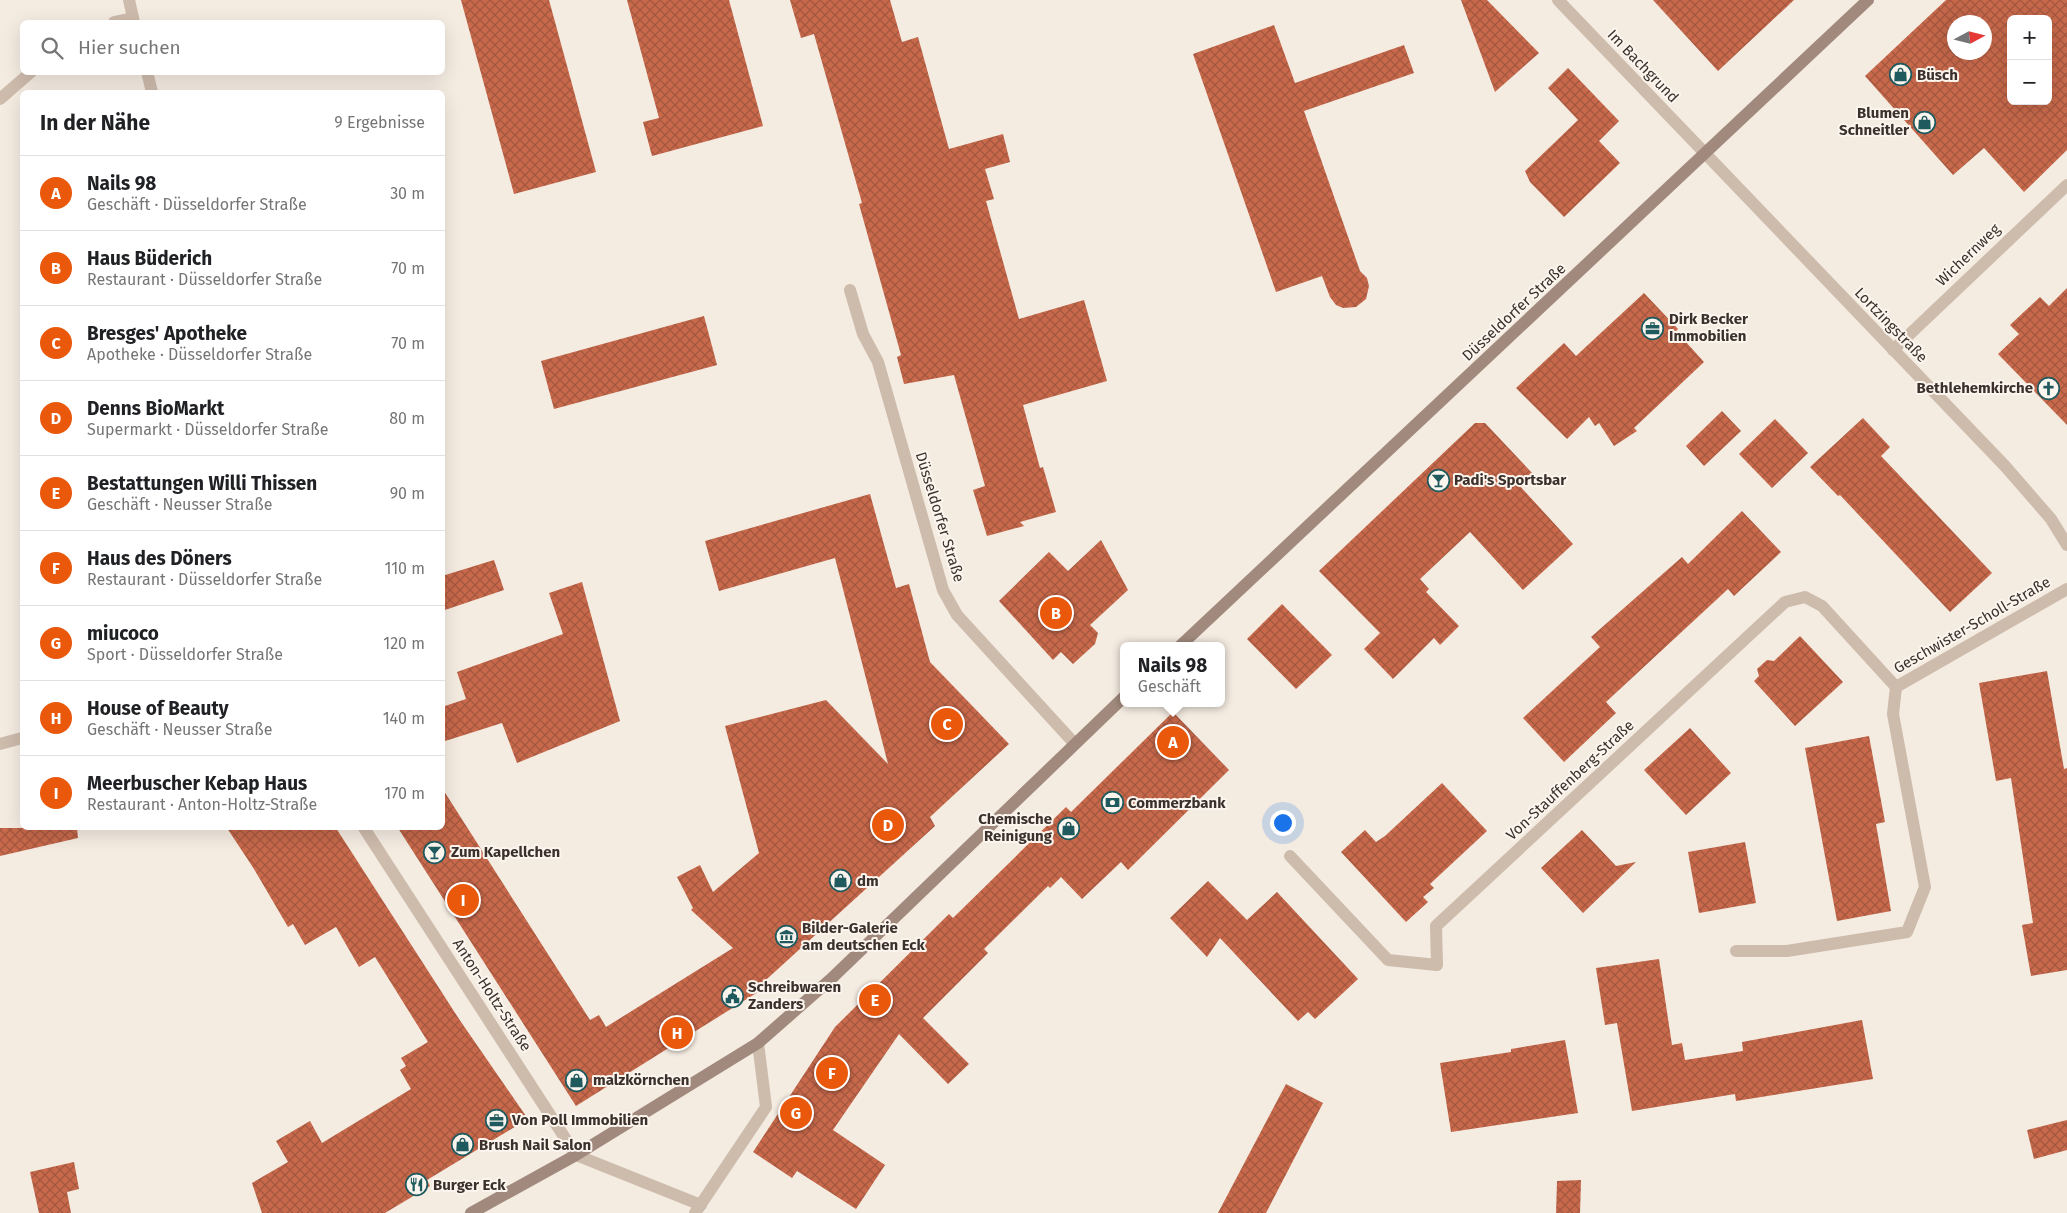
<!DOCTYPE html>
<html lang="de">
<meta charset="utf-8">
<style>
:root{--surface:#fff;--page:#f6f6f6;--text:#202124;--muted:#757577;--line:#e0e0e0;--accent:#ea580c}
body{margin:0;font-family:"Fira Sans",sans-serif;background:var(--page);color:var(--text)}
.controls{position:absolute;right:15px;top:15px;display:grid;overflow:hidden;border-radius:8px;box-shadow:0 5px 20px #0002}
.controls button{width:45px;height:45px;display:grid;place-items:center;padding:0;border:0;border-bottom:1px solid var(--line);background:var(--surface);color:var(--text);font:25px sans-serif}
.compass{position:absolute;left:1947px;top:15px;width:45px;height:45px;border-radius:50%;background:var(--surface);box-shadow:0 5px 20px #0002;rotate:83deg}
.you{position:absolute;left:1282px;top:822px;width:18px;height:18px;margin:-12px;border:4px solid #fff;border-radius:50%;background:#1a73e8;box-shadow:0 0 0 8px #1a73e833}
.badge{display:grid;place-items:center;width:32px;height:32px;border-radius:50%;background:var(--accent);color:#fff;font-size:16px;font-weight:700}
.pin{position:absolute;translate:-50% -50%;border:2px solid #fff;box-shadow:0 1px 5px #0006}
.popup{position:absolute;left:1120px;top:642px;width:105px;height:65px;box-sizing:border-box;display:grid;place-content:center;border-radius:8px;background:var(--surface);filter:drop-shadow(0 1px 4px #0005);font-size:16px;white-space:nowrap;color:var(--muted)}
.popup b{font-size:19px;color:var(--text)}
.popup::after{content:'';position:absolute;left:50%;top:100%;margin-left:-10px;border:10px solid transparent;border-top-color:var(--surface)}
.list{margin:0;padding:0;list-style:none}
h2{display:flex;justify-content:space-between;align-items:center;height:65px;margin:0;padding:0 20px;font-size:21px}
h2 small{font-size:16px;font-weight:400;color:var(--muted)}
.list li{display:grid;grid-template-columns:32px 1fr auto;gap:15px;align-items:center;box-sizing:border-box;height:75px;padding:0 20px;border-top:1px solid var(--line)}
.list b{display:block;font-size:19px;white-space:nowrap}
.list p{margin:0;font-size:16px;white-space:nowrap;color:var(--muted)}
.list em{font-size:16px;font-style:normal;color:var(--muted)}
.icon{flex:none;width:28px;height:28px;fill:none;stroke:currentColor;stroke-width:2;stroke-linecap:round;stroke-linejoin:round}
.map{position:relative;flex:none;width:2067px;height:1213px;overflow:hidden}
.search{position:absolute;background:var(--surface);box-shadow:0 5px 20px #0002;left:20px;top:20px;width:425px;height:55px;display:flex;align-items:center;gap:12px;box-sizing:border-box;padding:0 18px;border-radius:8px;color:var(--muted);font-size:19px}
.panel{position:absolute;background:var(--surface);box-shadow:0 5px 20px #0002;left:20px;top:90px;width:425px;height:740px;border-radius:8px}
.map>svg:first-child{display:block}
.building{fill:url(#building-cross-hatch);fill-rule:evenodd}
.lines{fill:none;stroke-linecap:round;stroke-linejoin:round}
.street{stroke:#cdbbac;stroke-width:12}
.secondary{stroke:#a18a7d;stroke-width:12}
.labels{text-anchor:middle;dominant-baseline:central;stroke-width:4;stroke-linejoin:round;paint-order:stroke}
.street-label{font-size:15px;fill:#3b302b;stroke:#fbf5ee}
.poi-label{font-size:15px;font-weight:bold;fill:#3b302b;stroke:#fbf5ee;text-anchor:start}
</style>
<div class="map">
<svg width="2067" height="1213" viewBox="0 0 2067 1213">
<defs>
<pattern id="building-cross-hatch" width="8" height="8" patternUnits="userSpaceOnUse" patternTransform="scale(1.25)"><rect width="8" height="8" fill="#c8694b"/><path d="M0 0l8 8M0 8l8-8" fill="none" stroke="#a4573f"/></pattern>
</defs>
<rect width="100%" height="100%" fill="#f4ebe1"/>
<g class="building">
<polygon points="461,0 549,0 596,172 514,194"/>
<polygon points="627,0 729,0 763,126 652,156 643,122 659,118"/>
<polygon points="790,0 890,0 902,42 918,37 949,149 1003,134 1010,162 985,169 994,199 986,201 1019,319 1084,300 1107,381 1023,405 1040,468 1043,467 1056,512 1020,522 1024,526 987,536 973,490 985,486 954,375 904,384 897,357 901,355 859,204 862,203 814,34 801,38"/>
<polygon points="1461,0 1487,0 1539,53 1495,92"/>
<polygon points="1653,0 1794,0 1718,71"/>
<path d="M 1946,0 L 2067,0 L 2067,150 L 2024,192 L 1984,148 L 1953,175 L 1865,76 ZM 2011,19 L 2048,19 L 2048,101 L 2011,101 ZM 1954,22 L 1984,22 L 1984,52 L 1954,52 Z"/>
<polygon points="1274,25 1295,83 1404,45 1414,73 1304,111 1360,271 1367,278 1369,286 1366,299 1356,307 1343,308 1336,305 1330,297 1322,276 1276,292 1193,54"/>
<polygon points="1568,68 1619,121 1599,141 1620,163 1564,217 1530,182 1525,171 1578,120 1548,88"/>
<polygon points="2067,288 2067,425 1998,354 2019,334 2010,325 2040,297 2049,306"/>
<polygon points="1644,293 1678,329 1676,331 1704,362 1634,428 1637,431 1614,446 1599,423 1595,426 1589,417 1567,439 1516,388 1564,343 1576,356"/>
<polygon points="704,316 717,365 554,409 541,361"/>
<polygon points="1722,411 1741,431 1704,466 1686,446"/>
<polygon points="1863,418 1890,447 1881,456 1992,573 1950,612 1840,495 1838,496 1810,467"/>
<polygon points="1775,419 1808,453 1772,488 1739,454"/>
<polygon points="1475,423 1485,423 1532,473 1519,485 1573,544 1523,590 1470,532 1420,579 1429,589 1426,592 1459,626 1440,645 1434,638 1393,679 1364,649 1380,633 1319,571"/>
<polygon points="870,494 896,588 909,584 930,662 1009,744 930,817 935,826 756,989 758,992 576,1106 398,828 442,828 442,788 590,1020 599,1015 606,1027 733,948 691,910 693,908 677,877 700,865 713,892 759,853 725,726 826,700 888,764 835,558 719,591 705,541"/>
<polygon points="1742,511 1781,552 1734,596 1728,589 1606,702 1616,713 1564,762 1523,718 1600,647 1591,637 1682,557 1688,564"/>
<polygon points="1101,540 1128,590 1090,625 1098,633 1095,644 1073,664 1061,652 1053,660 999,601 1049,552 1068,571"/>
<polygon points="494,560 504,590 442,611 442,576"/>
<polygon points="582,582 620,721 517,763 502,723 442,742 442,707 466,699 457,672 563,634 549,593"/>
<polygon points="1282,604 1332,655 1296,689 1247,639"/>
<polygon points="1800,636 1843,682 1795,726 1754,681 1759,676 1757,669 1767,660 1774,661"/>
<polygon points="2047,671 2064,769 2067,768 2067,970 2031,976 2022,925 2033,923 2011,778 1996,781 1979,683"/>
<polygon points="1173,712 1229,770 1128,870 1121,862 1082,899 1061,877 1050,888 1048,886 984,949 988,953 923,1018 969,1064 948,1084 899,1034 833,1130 885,1165 856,1209 797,1171 792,1178 753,1152 835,1027 949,914 953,918 1066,807 1071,812"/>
<polygon points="1690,728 1731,773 1686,815 1644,770"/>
<polygon points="1869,736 1885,822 1876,824 1891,911 1837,921 1805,748"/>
<polygon points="1442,783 1487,831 1430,884 1434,888 1423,897 1428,902 1406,922 1341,852 1365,830 1376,842 1385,836"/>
<polygon points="0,828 77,828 78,838 0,856"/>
<polygon points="227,828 336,828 459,1019 528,1119 427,1180 430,1186 385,1213 262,1213 252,1183 288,1162 276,1141 310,1121 322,1143 411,1089 400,1070 406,1066 401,1058 428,1042 375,957 359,967 336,927 305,945 293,924 288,927 254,869"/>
<polygon points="1582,830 1616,866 1636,862 1583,913 1541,868"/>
<polygon points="1745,842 1756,903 1699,913 1688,852"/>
<polygon points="1208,881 1247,920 1277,892 1358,979 1315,1019 1308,1012 1298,1021 1220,938 1207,957 1170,918"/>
<polygon points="1659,959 1672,1045 1682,1043 1685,1060 1743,1051 1742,1042 1862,1020 1873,1079 1736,1101 1735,1094 1632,1111 1617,1023 1605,1025 1596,968"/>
<polygon points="1565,1040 1578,1113 1451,1132 1440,1063 1511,1052 1511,1049"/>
<polygon points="1286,1084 1323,1103 1266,1213 1218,1213"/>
<polygon points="2067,1120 2067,1150 2034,1159 2027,1130"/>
<polygon points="74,1162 79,1189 67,1192 71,1213 39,1213 30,1172"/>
<polygon points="1581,1180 1580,1213 1556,1213 1557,1181"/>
</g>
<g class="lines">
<g class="street">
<polyline points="129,0 134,22"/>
<polyline points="1558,0 2005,466 2051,519 2067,545"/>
<polyline points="114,22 133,18"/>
<polyline points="147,72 152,92"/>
<polyline points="0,99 31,72"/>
<polyline points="850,290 863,334 878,362 943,590 957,615 1074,743"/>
<polyline points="1893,350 2067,185"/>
<polyline points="0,744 22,738"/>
<polyline points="364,828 576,1155 701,1205"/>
<polyline points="1290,856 1388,960 1437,965 1436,926 1785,602 1805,597 1822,606 1896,687"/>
<polyline points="1736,951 1787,951 1907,932 1925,887 1893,714 1896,687 2067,589"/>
<polyline points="695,1213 766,1107 758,1043"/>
</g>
<g class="secondary">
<polyline points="1180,646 1868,0"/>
<polyline points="471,1213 576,1155 758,1043 831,979 1124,697"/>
</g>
</g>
<defs>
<symbol id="shop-ring" viewBox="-11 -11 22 22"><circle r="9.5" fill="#fbf5ee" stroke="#1f5a5e" stroke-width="1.5"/><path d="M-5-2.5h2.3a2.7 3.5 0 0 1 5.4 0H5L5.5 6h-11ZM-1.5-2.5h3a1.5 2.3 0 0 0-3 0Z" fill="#1f5a5e"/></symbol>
<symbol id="office-ring" viewBox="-11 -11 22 22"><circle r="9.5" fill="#fbf5ee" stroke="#1f5a5e" stroke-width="1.5"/><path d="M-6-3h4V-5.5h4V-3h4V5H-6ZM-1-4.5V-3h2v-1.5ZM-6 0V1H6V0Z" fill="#1f5a5e"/></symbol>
<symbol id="church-ring" viewBox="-11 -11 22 22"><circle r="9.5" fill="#fbf5ee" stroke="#1f5a5e" stroke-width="1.5"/><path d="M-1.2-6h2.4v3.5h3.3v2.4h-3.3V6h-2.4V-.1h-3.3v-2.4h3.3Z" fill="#1f5a5e"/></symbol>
<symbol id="bar-ring" viewBox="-11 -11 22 22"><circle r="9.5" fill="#fbf5ee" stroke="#1f5a5e" stroke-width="1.5"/><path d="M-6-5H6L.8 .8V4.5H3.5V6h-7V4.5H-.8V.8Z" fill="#1f5a5e"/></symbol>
<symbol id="bank-ring" viewBox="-11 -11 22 22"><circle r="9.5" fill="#fbf5ee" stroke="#1f5a5e" stroke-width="1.5"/><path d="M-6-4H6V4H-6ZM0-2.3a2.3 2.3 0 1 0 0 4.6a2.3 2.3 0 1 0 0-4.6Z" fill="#1f5a5e"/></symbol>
<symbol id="museum-ring" viewBox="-11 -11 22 22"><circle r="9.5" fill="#fbf5ee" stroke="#1f5a5e" stroke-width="1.5"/><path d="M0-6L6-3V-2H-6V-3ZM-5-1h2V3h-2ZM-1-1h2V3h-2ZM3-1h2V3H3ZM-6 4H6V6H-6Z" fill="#1f5a5e"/></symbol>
<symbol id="civic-ring" viewBox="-11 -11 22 22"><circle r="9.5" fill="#fbf5ee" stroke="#1f5a5e" stroke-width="1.5"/><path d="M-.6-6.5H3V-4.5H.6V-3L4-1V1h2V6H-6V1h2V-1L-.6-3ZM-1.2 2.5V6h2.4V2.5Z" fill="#1f5a5e"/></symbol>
<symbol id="restaurant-ring" viewBox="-11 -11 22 22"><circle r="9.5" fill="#fbf5ee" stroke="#1f5a5e" stroke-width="1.5"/><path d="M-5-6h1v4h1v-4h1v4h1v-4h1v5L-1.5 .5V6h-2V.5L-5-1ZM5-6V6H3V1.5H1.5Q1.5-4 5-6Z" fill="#1f5a5e"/></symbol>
</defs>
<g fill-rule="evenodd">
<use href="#shop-ring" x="1888" y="62" width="25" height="25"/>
<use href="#shop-ring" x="1912" y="110" width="25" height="25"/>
<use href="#office-ring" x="1640" y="316" width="25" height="25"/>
<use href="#church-ring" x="2036" y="376" width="25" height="25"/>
<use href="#bar-ring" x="1426" y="468" width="25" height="25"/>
<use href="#bank-ring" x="1100" y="790" width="25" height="25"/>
<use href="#shop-ring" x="1056" y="816" width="25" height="25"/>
<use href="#bar-ring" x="422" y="840" width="25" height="25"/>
<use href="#shop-ring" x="828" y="868" width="25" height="25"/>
<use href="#museum-ring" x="774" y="924" width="25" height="25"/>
<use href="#civic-ring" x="720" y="984" width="25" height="25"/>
<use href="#shop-ring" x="564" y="1068" width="25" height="25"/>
<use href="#office-ring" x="484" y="1108" width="25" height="25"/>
<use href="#shop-ring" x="450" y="1132" width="25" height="25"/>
<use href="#restaurant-ring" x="404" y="1172" width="25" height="25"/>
</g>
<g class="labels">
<g class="street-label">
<text transform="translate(1643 66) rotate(46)">Im Bachgrund</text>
<text transform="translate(1968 255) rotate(-44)">Wichernweg</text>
<text transform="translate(1514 312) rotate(-43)">Düsseldorfer Straße</text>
<text transform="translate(1891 325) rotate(46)">Lortzingstraße</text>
<text transform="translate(940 517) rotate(73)">Düsseldorfer Straße</text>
<text transform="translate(1972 625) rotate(-30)">Geschwister-Scholl-Straße</text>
<text transform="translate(1570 780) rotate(-43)">Von-Stauffenberg-Straße</text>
<text transform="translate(492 995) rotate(57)">Anton-Holtz-Straße</text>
</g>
<g class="poi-label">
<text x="1917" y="75">Büsch</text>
<text x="1909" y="113" text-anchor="end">Blumen<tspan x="1909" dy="17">Schneitler</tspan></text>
<text x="1669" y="319">Dirk Becker<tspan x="1669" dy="17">Immobilien</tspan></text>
<text x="2033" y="388" text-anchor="end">Bethlehemkirche</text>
<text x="1454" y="480">Padi's Sportsbar</text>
<text x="1128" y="803">Commerzbank</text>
<text x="1052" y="819" text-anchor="end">Chemische<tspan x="1052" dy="17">Reinigung</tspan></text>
<text x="451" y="852">Zum Kapellchen</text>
<text x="857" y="881">dm</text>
<text x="802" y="928">Bilder-Galerie<tspan x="802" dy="17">am deutschen Eck</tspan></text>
<text x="748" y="987">Schreibwaren<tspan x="748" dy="17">Zanders</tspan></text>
<text x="593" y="1080">malzkörnchen</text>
<text x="512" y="1120">Von Poll Immobilien</text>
<text x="479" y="1145">Brush Nail Salon</text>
<text x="433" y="1185">Burger Eck</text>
</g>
</g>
</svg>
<div class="controls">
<button>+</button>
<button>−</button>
</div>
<svg class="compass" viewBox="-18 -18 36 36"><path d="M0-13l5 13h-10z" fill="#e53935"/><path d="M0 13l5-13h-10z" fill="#757577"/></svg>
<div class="you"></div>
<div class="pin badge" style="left:1173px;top:742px">A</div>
<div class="popup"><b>Nails 98</b>Geschäft</div>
<div class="pin badge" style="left:1056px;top:613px">B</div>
<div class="pin badge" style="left:947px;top:724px">C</div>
<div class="pin badge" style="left:888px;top:825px">D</div>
<div class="pin badge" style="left:875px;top:1000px">E</div>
<div class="pin badge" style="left:832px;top:1073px">F</div>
<div class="pin badge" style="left:796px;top:1113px">G</div>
<div class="pin badge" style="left:677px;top:1033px">H</div>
<div class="pin badge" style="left:463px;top:900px">I</div>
<div class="search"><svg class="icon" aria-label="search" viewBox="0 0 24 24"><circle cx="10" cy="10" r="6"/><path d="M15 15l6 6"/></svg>Hier suchen</div>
<section class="panel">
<h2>In der Nähe<small>9 Ergebnisse</small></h2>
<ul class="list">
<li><span class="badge">A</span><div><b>Nails 98</b><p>Geschäft · Düsseldorfer Straße</p></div><em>30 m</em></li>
<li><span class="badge">B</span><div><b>Haus Büderich</b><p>Restaurant · Düsseldorfer Straße</p></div><em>70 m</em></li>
<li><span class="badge">C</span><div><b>Bresges' Apotheke</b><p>Apotheke · Düsseldorfer Straße</p></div><em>70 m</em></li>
<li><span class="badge">D</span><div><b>Denns BioMarkt</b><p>Supermarkt · Düsseldorfer Straße</p></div><em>80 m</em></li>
<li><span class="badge">E</span><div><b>Bestattungen Willi Thissen</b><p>Geschäft · Neusser Straße</p></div><em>90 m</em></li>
<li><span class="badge">F</span><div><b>Haus des Döners</b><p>Restaurant · Düsseldorfer Straße</p></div><em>110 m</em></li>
<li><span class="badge">G</span><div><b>miucoco</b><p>Sport · Düsseldorfer Straße</p></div><em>120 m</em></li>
<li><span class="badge">H</span><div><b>House of Beauty</b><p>Geschäft · Neusser Straße</p></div><em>140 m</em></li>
<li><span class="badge">I</span><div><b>Meerbuscher Kebap Haus</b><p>Restaurant · Anton-Holtz-Straße</p></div><em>170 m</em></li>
</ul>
</section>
</div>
